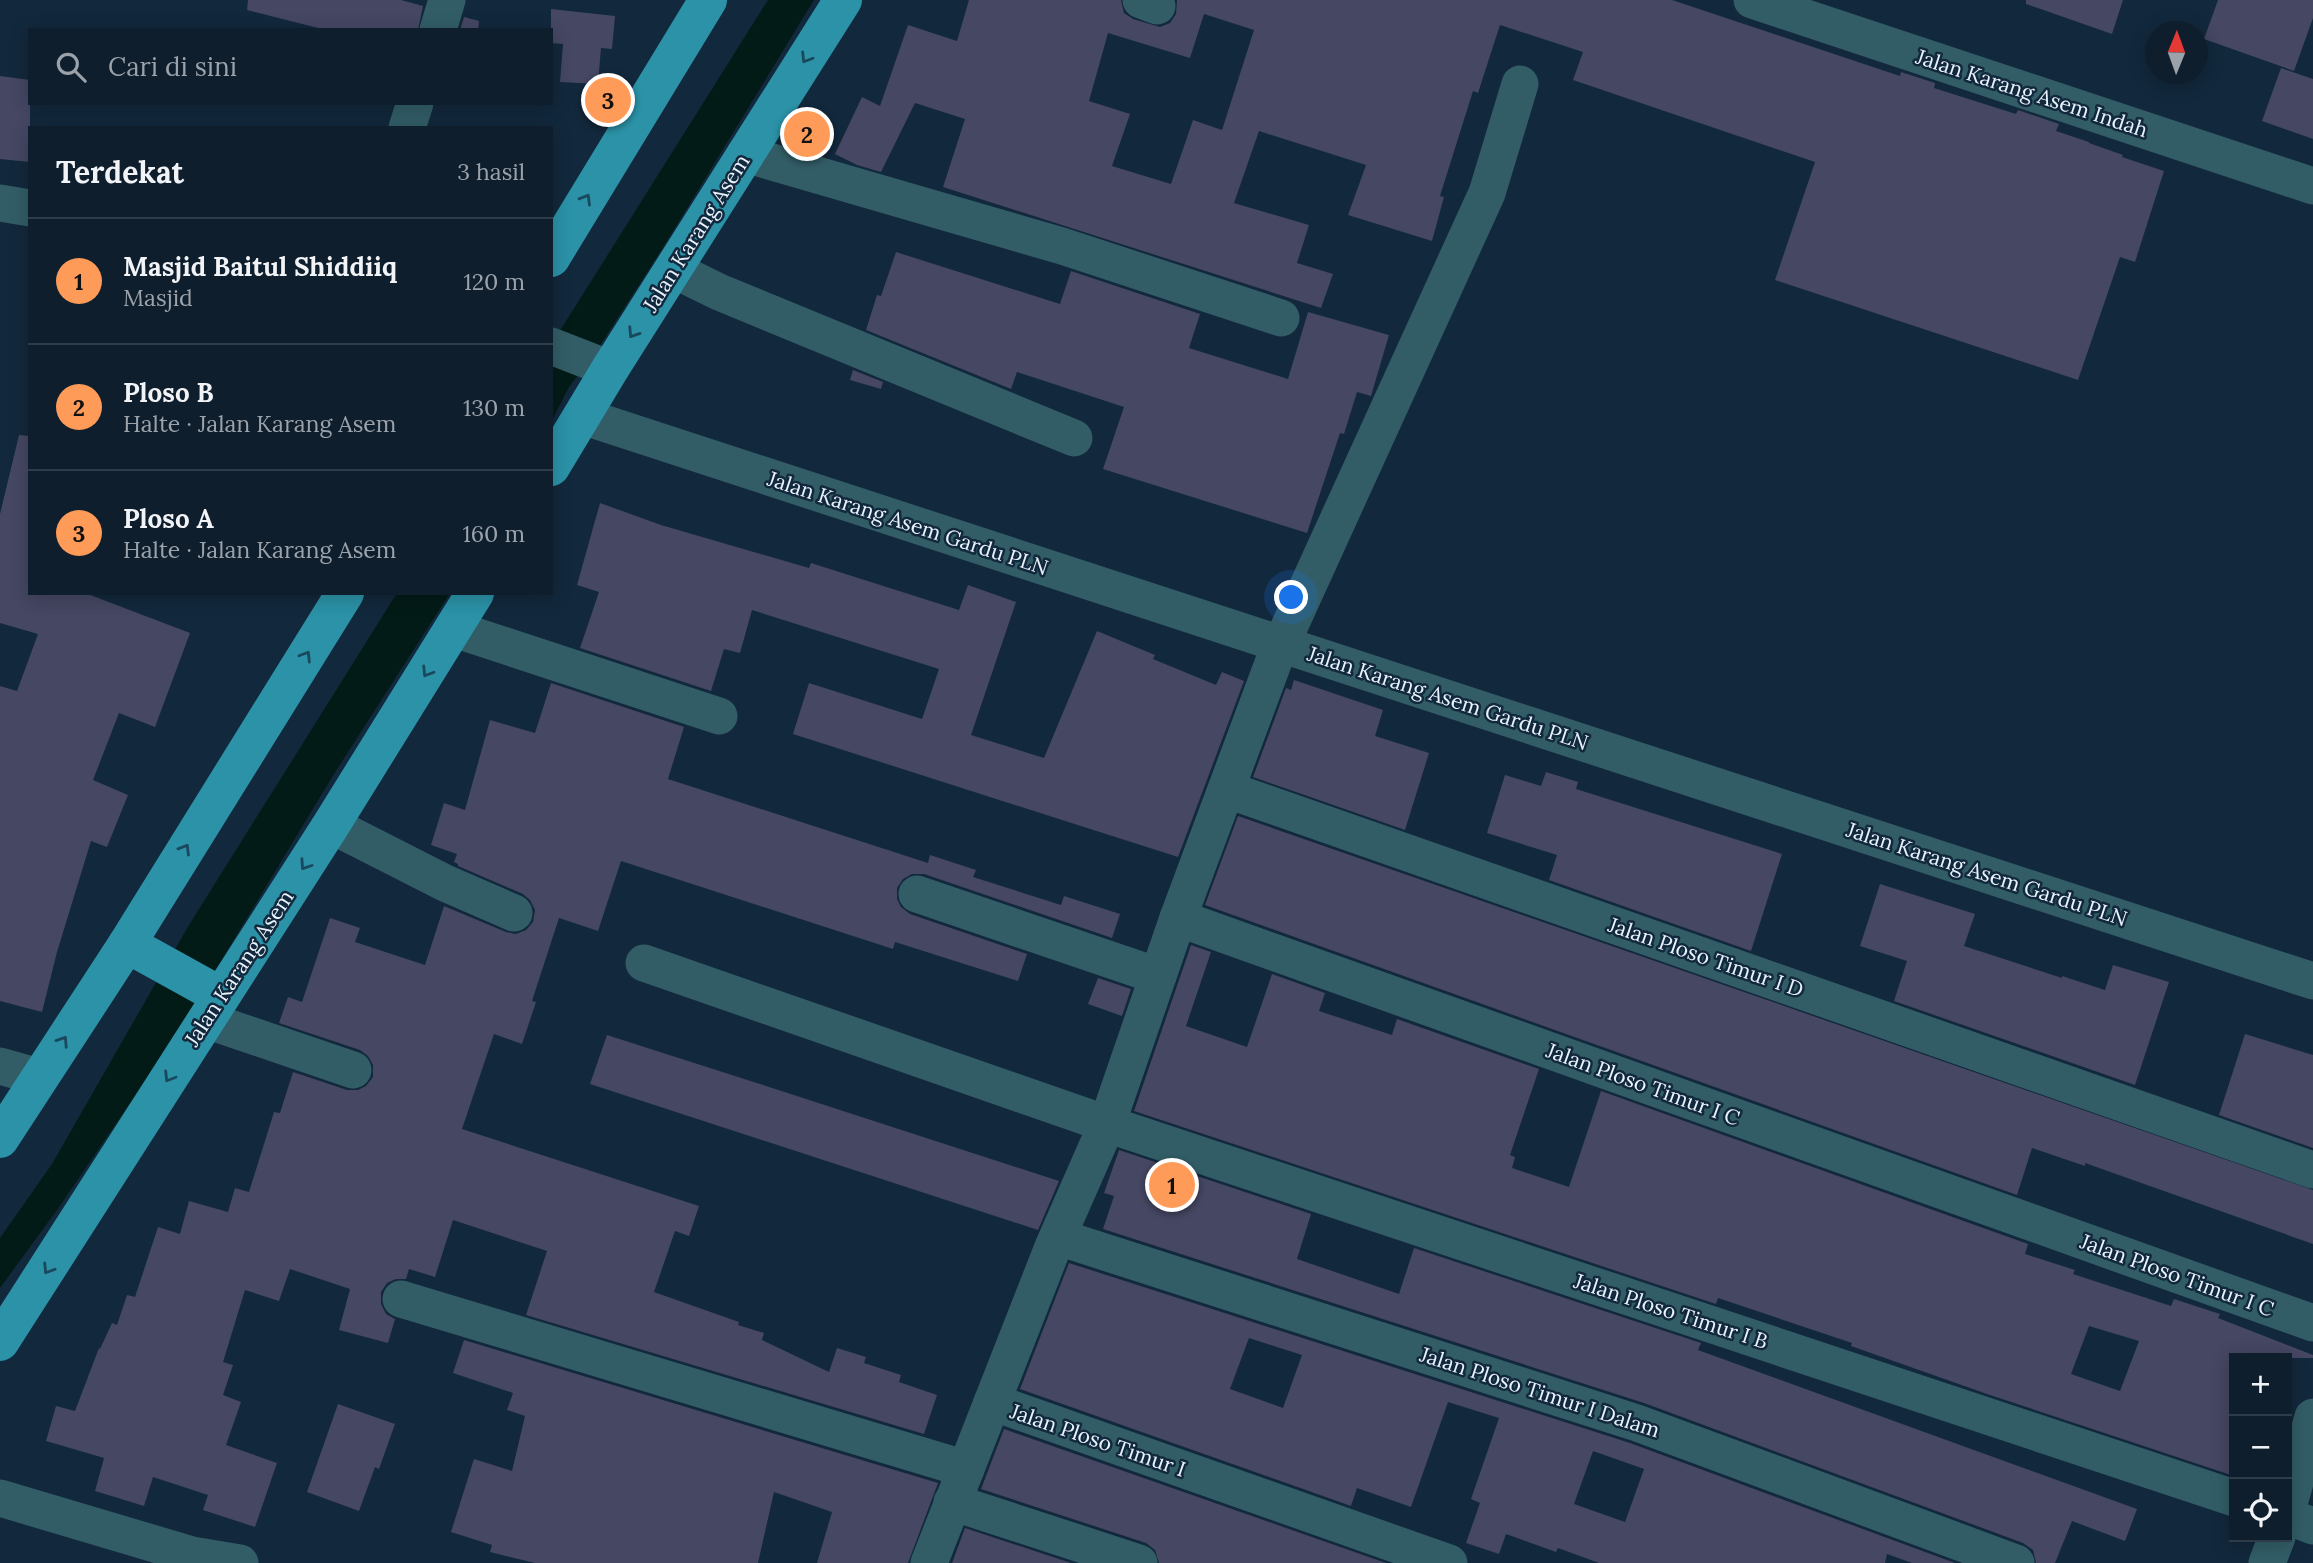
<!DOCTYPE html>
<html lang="id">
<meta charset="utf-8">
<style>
:root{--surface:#0e1e2d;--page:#1c2b39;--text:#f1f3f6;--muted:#9ba2aa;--line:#2e3c49;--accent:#fe9b58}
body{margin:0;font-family:Lora,serif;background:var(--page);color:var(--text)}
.controls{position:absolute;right:21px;bottom:21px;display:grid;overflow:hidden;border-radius:0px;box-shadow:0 4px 18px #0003}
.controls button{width:63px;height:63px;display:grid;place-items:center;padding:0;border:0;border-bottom:2px solid var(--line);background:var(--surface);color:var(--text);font:35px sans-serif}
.compass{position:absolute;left:2145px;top:21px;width:63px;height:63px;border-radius:50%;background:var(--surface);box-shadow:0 4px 18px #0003;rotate:1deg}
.you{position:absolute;left:1292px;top:598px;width:24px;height:24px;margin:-18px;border:5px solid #fff;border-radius:50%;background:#1a73e8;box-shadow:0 0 0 10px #1a73e833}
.badge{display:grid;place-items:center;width:46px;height:46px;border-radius:50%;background:var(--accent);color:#111;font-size:23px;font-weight:700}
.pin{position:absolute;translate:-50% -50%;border:4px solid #fff;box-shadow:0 2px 7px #0006}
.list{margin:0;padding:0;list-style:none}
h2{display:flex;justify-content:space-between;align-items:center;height:91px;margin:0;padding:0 28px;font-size:30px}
h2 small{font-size:23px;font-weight:400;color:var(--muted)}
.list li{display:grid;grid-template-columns:46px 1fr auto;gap:21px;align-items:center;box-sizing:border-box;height:126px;padding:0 28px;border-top:2px solid var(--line)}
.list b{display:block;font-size:26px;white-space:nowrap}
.list p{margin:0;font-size:23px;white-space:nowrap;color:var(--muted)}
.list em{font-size:23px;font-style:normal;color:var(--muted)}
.icon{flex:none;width:38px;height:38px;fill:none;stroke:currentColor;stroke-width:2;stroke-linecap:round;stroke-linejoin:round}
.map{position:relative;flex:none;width:2313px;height:1563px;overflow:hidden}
.search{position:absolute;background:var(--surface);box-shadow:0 4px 18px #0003;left:28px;top:28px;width:525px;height:77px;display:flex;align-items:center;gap:18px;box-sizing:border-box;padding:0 24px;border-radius:0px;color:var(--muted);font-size:26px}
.panel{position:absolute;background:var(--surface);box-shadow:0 4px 18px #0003;left:28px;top:126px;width:525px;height:469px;border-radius:0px}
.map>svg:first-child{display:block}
.water{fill:#031b17}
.building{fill:#454763;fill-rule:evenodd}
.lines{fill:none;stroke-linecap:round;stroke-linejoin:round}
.minor{stroke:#325d67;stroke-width:37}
.major{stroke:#2b92a7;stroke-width:38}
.oneway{stroke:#1a485c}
.labels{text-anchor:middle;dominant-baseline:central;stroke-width:5;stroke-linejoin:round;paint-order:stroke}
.street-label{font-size:21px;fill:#e8f3fe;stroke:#12283c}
</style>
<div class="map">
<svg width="2313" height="1563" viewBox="0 0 2313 1563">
<rect width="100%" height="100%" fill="#12283c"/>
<g class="water">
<polygon points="768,0 814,0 662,249 597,350 569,387 551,422 551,345"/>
<polygon points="397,593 450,593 334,774 175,1037 57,1210 0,1288 0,1238 52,1164 189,925"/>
</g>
<g class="building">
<polygon points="248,0 401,0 423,6 418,30 326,30 247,10"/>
<path d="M 969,0 L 1121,0 L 1124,13 L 1133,19 L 1160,27 L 1170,23 L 1176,14 L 1177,0 L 1672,0 L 1900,76 L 1901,72 L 1935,83 L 1934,88 L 2016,114 L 2018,110 L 2059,124 L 2056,131 L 2089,142 L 2089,143 L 2123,155 L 2122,157 L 2164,171 L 2135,262 L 2120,257 L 2078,380 L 1775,280 L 1815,162 L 1573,80 L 1583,52 L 1500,25 L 1478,93 L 1473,91 L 1440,196 L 1444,197 L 1432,241 L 1348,215 L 1366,165 L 1259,131 L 1234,203 L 1309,225 L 1297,263 L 1333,274 L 1321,308 L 943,187 L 965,119 L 915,103 L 881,172 L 857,165 L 835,154 L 862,97 L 880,106 L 908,25 L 957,41 ZM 1204,14 L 1254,30 L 1222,130 L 1193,120 L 1171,184 L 1112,166 L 1130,114 L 1089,101 L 1108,33 L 1190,58 Z"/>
<polygon points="2026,0 2123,0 2112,34 2026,4"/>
<polygon points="2218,0 2313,0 2313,18 2294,71 2204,39"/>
<polygon points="551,9 615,16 612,49 601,48 598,84 560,82 563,44 551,43"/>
<polygon points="464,17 479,21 478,30 460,30"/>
<polygon points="2281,68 2313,79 2313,139 2262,121"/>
<polygon points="0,76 30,80 30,162 0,159"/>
<polygon points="896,252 1060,304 1071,271 1200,314 1189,348 1288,379 1308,312 1389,335 1371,396 1357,392 1344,434 1340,433 1307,533 1103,469 1124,407 1017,372 1011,389 866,330 877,295 881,296"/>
<polygon points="853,370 883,382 881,389 850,380"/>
<polygon points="19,435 30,436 30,593 85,593 190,633 155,727 119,713 93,780 128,795 107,847 91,841 57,952 42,1012 0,1001 0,686 17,691 38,634 0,623 0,514"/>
<polygon points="600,503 661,525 809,568 811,563 959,610 968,585 1016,602 971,735 1044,758 1097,631 1155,655 1153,659 1216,685 1222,672 1244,681 1178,857 793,734 809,683 922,719 939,669 752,610 740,653 724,649 711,691 580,648 599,592 577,585"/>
<polygon points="1294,680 1383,710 1375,736 1429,753 1405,830 1253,777 1286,688 1291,690"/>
<polygon points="551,683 684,727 668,779 928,863 930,855 976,870 973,877 1061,905 1064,896 1120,914 1112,938 924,874 912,874 903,879 897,888 897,899 901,907 910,914 1027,954 1018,981 895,942 893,949 621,861 598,931 559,918 532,1001 536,1002 522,1044 494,1034 462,1129 699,1206 689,1236 675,1231 654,1292 739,1322 738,1325 764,1333 762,1340 829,1372 837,1348 866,1357 864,1363 901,1375 899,1382 937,1395 924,1434 526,1315 547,1251 453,1220 435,1277 409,1269 406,1279 396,1279 387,1283 381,1292 381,1304 386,1314 395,1319 388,1343 339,1330 350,1289 290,1269 279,1301 245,1290 223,1362 233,1365 223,1395 241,1402 226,1445 277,1463 255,1527 203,1510 208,1495 153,1477 144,1506 95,1491 104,1458 46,1441 56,1406 75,1411 99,1348 100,1349 112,1323 117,1325 127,1295 135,1297 158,1227 180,1234 189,1201 228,1212 235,1188 249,1192 274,1112 280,1113 293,1072 347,1090 358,1090 366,1086 373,1077 373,1065 368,1056 360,1050 279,1023 288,997 302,1002 330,918 360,928 355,942 425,965 444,906 506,932 516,934 526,930 533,922 535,910 530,900 523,894 458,866 458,864 454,862 457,854 431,845 444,803 465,810 490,720 535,733"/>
<polygon points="1546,772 1578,782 1576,789 1782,854 1751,951 1549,880 1557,855 1487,833 1505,775 1541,786"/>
<polygon points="1238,816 2313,1190 2313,1244 2085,1163 2085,1166 2032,1148 2017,1195 1205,905"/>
<polygon points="1880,884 1975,914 1964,946 2062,978 2062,976 2105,990 2113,965 2169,982 2135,1085 1894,1001 1907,961 1860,946"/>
<path d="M 1191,945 L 1211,952 L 1186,1026 L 1247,1047 L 1272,974 L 1325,993 L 1319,1011 L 1392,1035 L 1397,1019 L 1539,1069 L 1510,1155 L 1515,1157 L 1512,1168 L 1569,1187 L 1601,1091 L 2028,1244 L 2025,1254 L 2075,1270 L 2073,1274 L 2171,1306 L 2174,1299 L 2220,1314 L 2218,1318 L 2313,1355 L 2313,1358 L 2234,1358 L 2234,1476 L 1987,1394 L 1851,1346 L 1852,1343 L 1718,1298 L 1716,1304 L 1134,1111 ZM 2089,1326 L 2139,1341 L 2120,1391 L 2071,1374 Z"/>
<polygon points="1098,978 1131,989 1122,1016 1088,1004"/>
<polygon points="2245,1034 2313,1055 2313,1148 2219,1115"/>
<polygon points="607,1035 763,1085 1059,1181 1038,1230 590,1084"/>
<polygon points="1119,1150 1311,1214 1297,1259 1341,1274 1399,1294 1414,1248 1701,1343 1698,1350 2137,1509 2125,1541 2072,1521 2055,1563 2036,1563 2033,1550 2023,1543 1644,1403 1103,1229 1114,1196 1104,1193"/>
<path d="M 1069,1263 L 1630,1443 L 1955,1563 L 1912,1563 L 1887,1554 L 1885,1563 L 1599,1563 L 1558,1548 L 1556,1552 L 1506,1534 L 1499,1554 L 1466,1543 L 1480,1503 L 1471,1499 L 1499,1418 L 1448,1402 L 1411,1507 L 1357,1488 L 1351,1506 L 1020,1389 ZM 1249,1338 L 1302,1355 L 1283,1408 L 1230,1389 ZM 1593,1451 L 1644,1469 L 1625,1522 L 1574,1504 Z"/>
<polygon points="464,1340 938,1483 908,1563 817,1563 832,1512 774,1492 758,1563 535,1563 490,1552 492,1545 451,1532 474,1459 512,1471 525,1416 507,1410 513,1393 453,1373"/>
<polygon points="338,1404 395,1424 379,1469 375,1467 359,1511 307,1492"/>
<polygon points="1004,1429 1386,1563 1159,1563 1155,1550 1146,1543 981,1489"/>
<polygon points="965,1528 1071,1563 952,1563"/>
</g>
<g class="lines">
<g class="minor">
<polyline points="1141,0 1157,6"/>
<polyline points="1752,0 2313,186"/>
<polyline points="438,30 447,0"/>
<polyline points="407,128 415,103"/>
<polyline points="745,154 1062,246 1281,318"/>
<polyline points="0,203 30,208"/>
<polyline points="674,270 719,292 1074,438"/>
<polyline points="551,346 610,369"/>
<polyline points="582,416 2313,981"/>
<polyline points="454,629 719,716"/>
<polyline points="1228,790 2313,1170"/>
<polyline points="331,825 445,883 514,913"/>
<polyline points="917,894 1158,976"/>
<polyline points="1178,918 2313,1323"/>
<polyline points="644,963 1107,1124 2234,1498"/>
<polyline points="206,1020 353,1070"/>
<polyline points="0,1066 39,1077"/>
<polyline points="1058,1237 1637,1423 2016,1563"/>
<polyline points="401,1299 966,1469"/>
<polyline points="992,1402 1449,1563"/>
<polyline points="0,1498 192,1555 240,1563"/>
<polyline points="952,1502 1139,1563"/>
<polyline points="2287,1511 2313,1417"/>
<polyline points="2287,1516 2313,1526"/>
<polyline points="929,1563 1053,1247 1107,1124 1178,918 1275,658 1487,193 1520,84"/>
<polyline points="2267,1563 2277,1537"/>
</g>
<g class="major">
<polyline points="551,258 708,0"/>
<polyline points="551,467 610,369 843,0"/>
<polyline points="127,944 221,996"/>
<polyline points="0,1139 127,944 345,593"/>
<polyline points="0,1342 331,825 475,593"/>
</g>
</g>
<defs><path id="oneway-chevron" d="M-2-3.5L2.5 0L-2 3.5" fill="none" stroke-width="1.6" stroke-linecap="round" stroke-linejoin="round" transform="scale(1.75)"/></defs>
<g class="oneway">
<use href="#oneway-chevron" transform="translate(806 58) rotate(122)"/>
<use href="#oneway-chevron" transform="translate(586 199) rotate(-59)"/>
<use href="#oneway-chevron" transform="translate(633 333) rotate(123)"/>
<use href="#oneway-chevron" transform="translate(306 656) rotate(-58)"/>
<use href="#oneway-chevron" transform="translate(427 672) rotate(122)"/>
<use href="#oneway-chevron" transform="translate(185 849) rotate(-59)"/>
<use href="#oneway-chevron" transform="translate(305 865) rotate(124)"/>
<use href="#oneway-chevron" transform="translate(63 1041) rotate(-57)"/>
<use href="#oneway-chevron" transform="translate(169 1077) rotate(122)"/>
<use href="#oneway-chevron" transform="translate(48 1269) rotate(122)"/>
</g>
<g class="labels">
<g class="street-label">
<text transform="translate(2032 93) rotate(18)">Jalan Karang Asem Indah</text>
<text transform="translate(696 233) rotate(-58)">Jalan Karang Asem</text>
<text transform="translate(908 523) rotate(18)">Jalan Karang Asem Gardu PLN</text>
<text transform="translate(1448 698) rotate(18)">Jalan Karang Asem Gardu PLN</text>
<text transform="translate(1987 874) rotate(18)">Jalan Karang Asem Gardu PLN</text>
<text transform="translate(1706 957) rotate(19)">Jalan Ploso Timur I D</text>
<text transform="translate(239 968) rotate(-57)">Jalan Karang Asem</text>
<text transform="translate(1643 1084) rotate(20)">Jalan Ploso Timur I C</text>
<text transform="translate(2177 1275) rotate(20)">Jalan Ploso Timur I C</text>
<text transform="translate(1671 1311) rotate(18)">Jalan Ploso Timur I B</text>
<text transform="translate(1540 1392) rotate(18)">Jalan Ploso Timur I Dalam</text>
<text transform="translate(1098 1440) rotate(19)">Jalan Ploso Timur I</text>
</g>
</g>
</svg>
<div class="controls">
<button>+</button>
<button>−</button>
<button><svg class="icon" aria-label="locate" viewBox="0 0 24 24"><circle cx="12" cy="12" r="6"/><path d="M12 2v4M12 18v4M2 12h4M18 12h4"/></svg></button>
</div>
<svg class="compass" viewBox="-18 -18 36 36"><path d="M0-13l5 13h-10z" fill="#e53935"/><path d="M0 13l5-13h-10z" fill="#9ba2aa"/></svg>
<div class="you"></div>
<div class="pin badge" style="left:1172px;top:1185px">1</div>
<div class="pin badge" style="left:807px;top:134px">2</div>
<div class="pin badge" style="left:608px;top:100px">3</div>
<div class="search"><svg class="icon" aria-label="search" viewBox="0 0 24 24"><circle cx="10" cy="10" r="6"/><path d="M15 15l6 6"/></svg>Cari di sini</div>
<section class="panel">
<h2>Terdekat<small>3 hasil</small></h2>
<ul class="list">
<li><span class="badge">1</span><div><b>Masjid Baitul Shiddiiq</b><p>Masjid</p></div><em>120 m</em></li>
<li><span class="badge">2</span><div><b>Ploso B</b><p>Halte · Jalan Karang Asem</p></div><em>130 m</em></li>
<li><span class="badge">3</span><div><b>Ploso A</b><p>Halte · Jalan Karang Asem</p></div><em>160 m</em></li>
</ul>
</section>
</div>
